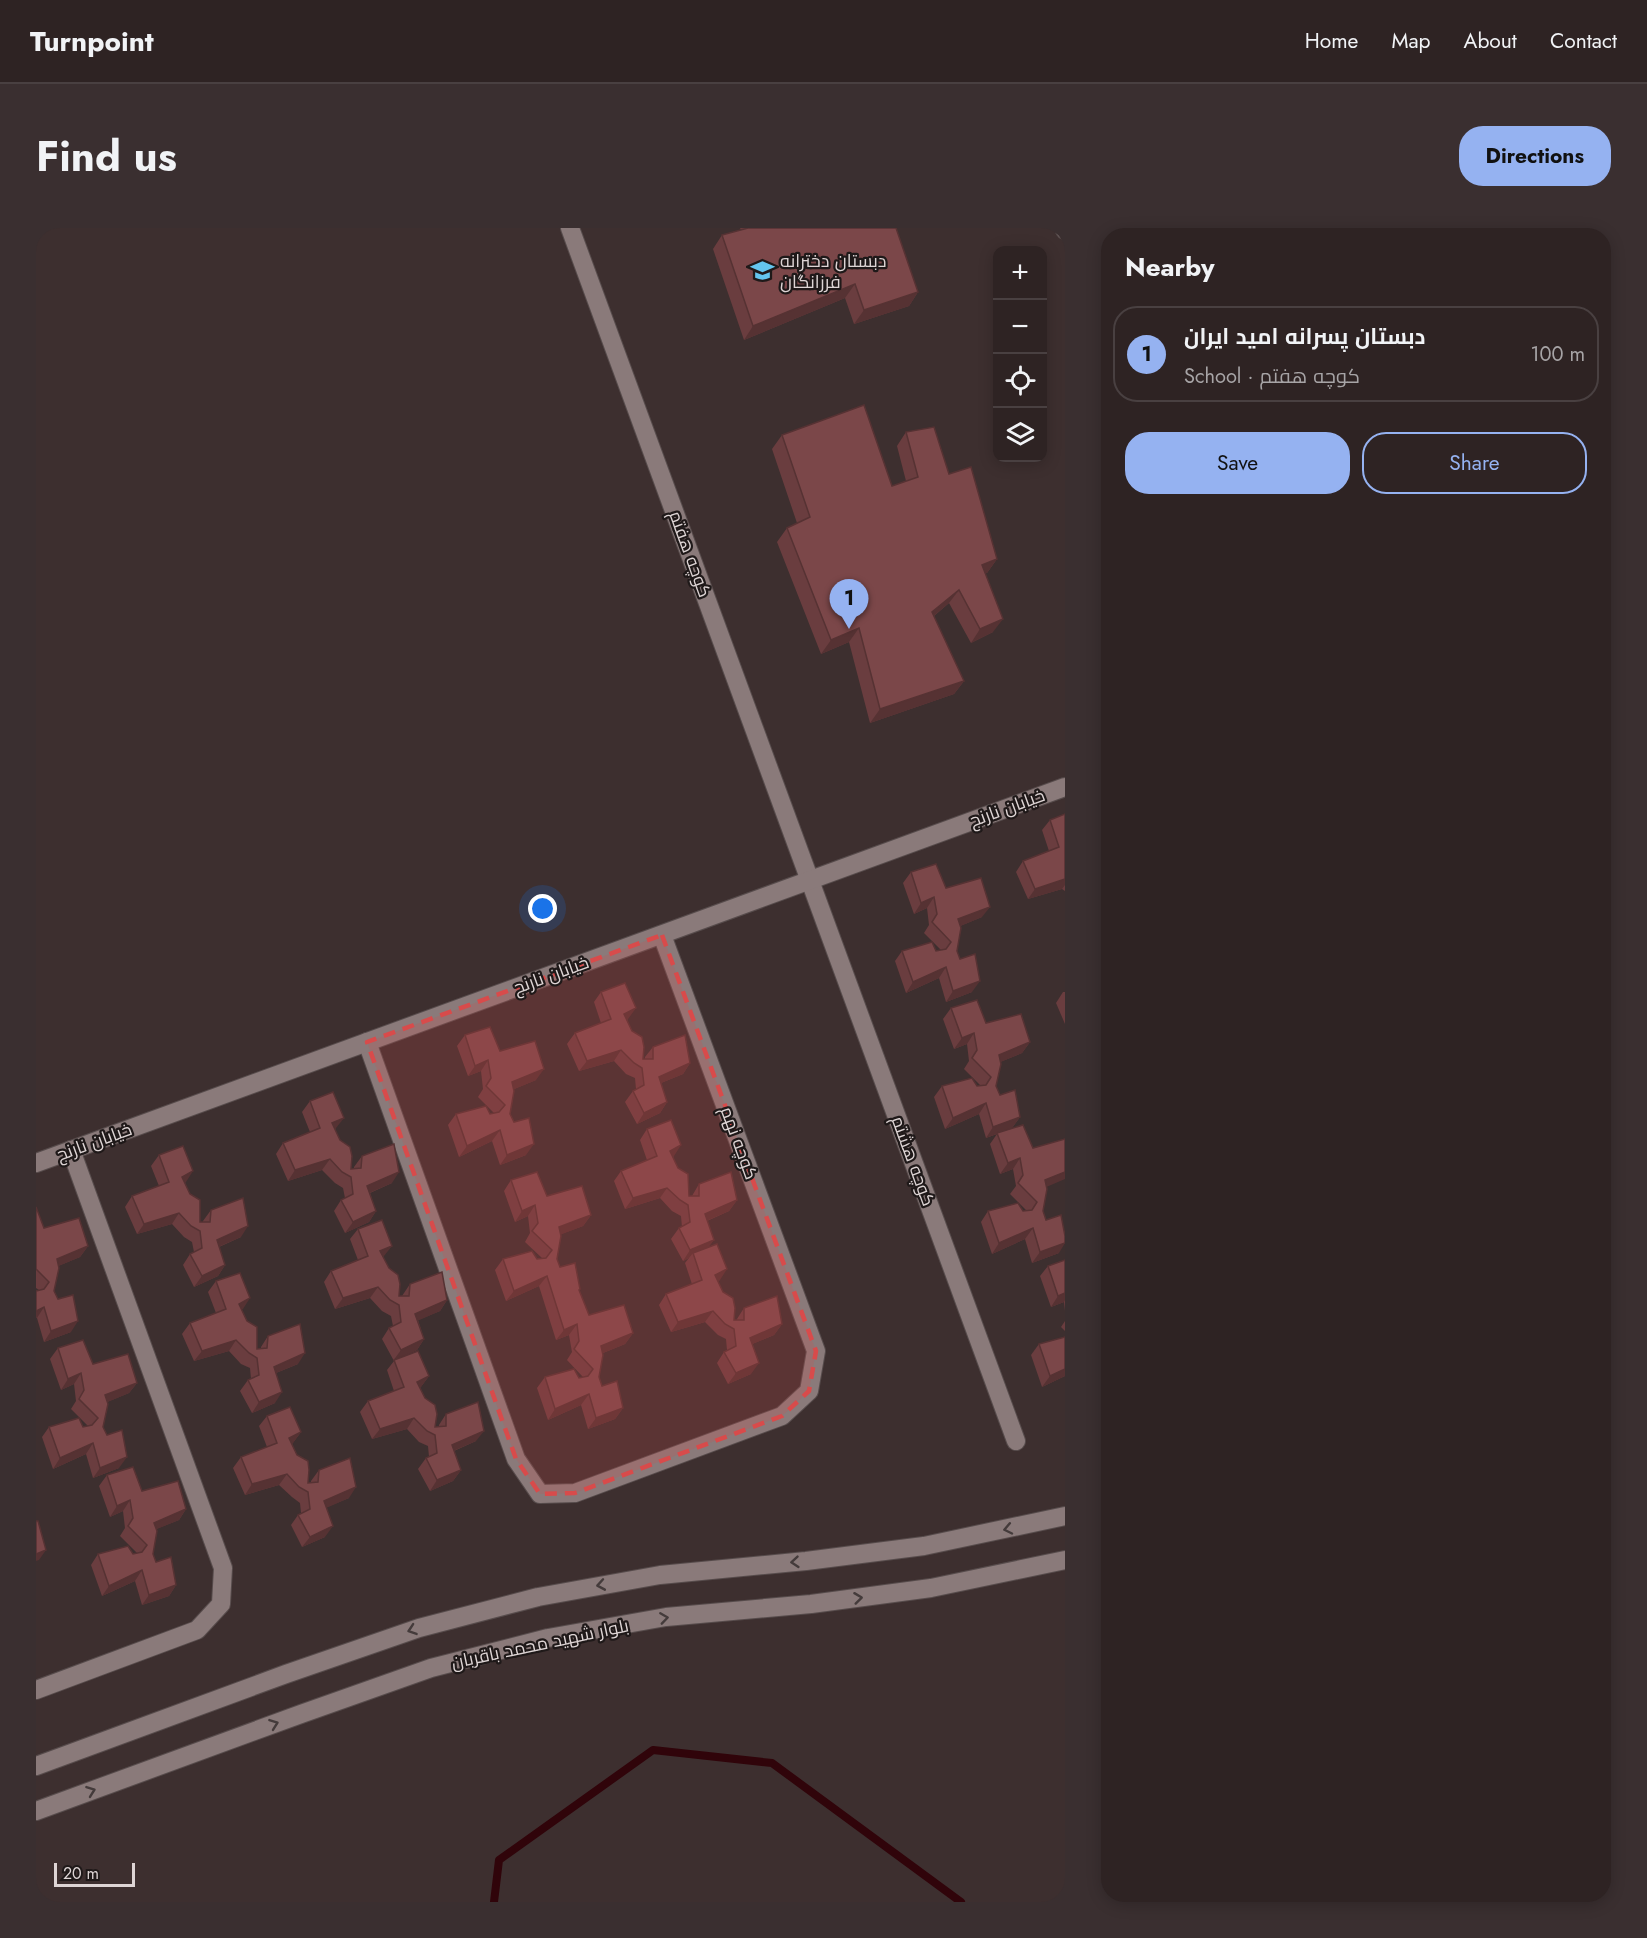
<!DOCTYPE html>
<meta charset="utf-8">
<style>
:root{--surface:#2e2323;--page:#3a2f30;--text:#f1f3f6;--muted:#a7a4a6;--line:#494041;--accent:#95b2f1}
body{margin:0;font-family:Jost,Cairo,sans-serif;background:var(--page);color:var(--text)}
.controls{position:absolute;right:18px;top:18px;display:grid;overflow:hidden;border-radius:12px;box-shadow:0 3px 15px #0003}
.controls button{width:54px;height:54px;display:grid;place-items:center;padding:0;border:0;border-bottom:2px solid var(--line);background:var(--surface);color:var(--text);font:30px sans-serif}
.scale{position:absolute;left:18px;bottom:15px;width:81px;box-sizing:border-box;padding-left:6px;border:3px solid #ded5d5;border-top:0;font-size:16px;line-height:21px;white-space:nowrap;color:#ded5d5;-webkit-text-stroke:4px #1f1919;paint-order:stroke}
.you{position:absolute;left:507px;top:681px;width:21px;height:21px;margin:-15px;border:4px solid #fff;border-radius:50%;background:#1a73e8;box-shadow:0 0 0 9px #1a73e833}
.badge{display:grid;place-items:center;width:39px;height:39px;border-radius:50%;background:var(--accent);color:#111;font-size:20px;font-weight:700}
.pin{position:absolute;translate:-50% -50px;filter:drop-shadow(0 2px 3px #0008)}
.pin::after{content:'';position:absolute;top:32px;width:21px;height:18px;background:inherit;clip-path:polygon(0 0,100% 0,50% 100%)}
.list{margin:0;padding:0;list-style:none}
h2{display:flex;justify-content:space-between;align-items:center;height:78px;margin:0;padding:0 24px;font-size:26px}
h2 small{font-size:20px;font-weight:400;color:var(--muted)}
.list li{display:grid;grid-template-columns:39px 1fr auto;gap:18px;align-items:center;box-sizing:border-box;height:96px;margin:0 12px 12px;padding:0 12px;border:2px solid var(--line);border-radius:24px}
.list b{display:block;font-size:22px;white-space:nowrap}
.list p{margin:0;font-size:20px;white-space:nowrap;color:var(--muted)}
.list em{font-size:20px;font-style:normal;color:var(--muted)}
.actions{display:flex;gap:12px;padding:18px 24px}
.actions a{flex:1;padding:14px 0;border:2px solid var(--accent);border-radius:24px;text-align:center;font-size:21px;color:var(--accent)}
.actions .main{background:var(--accent);color:#111}
.icon{flex:none;width:33px;height:33px;fill:none;stroke:currentColor;stroke-width:2;stroke-linecap:round;stroke-linejoin:round}
.map{position:relative;flex:none;width:1029px;height:1674px;overflow:hidden;border-radius:24px}
header{display:flex;align-items:center;gap:36px;box-sizing:border-box;height:84px;padding:0 30px;background:var(--surface);border-bottom:2px solid var(--line)}
header strong{font-size:28px}
nav{display:flex;gap:33px;margin-inline-start:auto;font-size:21px}
.intro{display:flex;align-items:center;justify-content:space-between;box-sizing:border-box;height:144px;padding:0 36px}
h1{margin:0;font-size:42px}
.button{padding:15px 27px;border-radius:24px;background:var(--accent);color:#111;font-size:21px;font-weight:700}
main{display:flex;gap:36px;padding:0 36px}
aside{flex:1;background:var(--surface);border-radius:24px;box-shadow:0 3px 15px #0003}
.map>svg:first-child{display:block}
.lines{fill:none;stroke-linecap:round;stroke-linejoin:round}
.stream{stroke:#30040a;stroke-width:8}
.minor-casing{stroke:#574c4c;stroke-width:20}
.minor{stroke:#8a7a7a;stroke-width:18}
.wall{fill:#6a3d3f}
.shaded-wall{fill:#563233}
.building{fill:#7b4749;stroke:#563233;stroke-width:1.5}
.oneway{stroke:#443b3b}
.marked{fill:#d84b4b;fill-opacity:0.2;stroke:#d84b4b;stroke-width:4.5;stroke-dasharray:12 8;stroke-linejoin:round}
.labels{text-anchor:middle;dominant-baseline:central;stroke-width:4.5;stroke-linejoin:round;paint-order:stroke}
.poi-label{font-size:18px;fill:#ded5d5;stroke:#1f1919;text-anchor:start}
.street-label{font-size:18px;fill:#ded5d5;stroke:#1f1919}
</style>
<header>
<strong>Turnpoint</strong>
<nav><a>Home</a><a>Map</a><a>About</a><a>Contact</a></nav>
</header>
<div class="intro"><h1>Find us</h1><a class="button">Directions</a></div>
<main>
<div class="map">
<svg width="1029" height="1674" viewBox="0 0 1029 1674">
<rect width="100%" height="100%" fill="#3d2f2f"/>
<g class="lines">
<polyline class="stream" points="458,1674 463,1632 617,1522 736,1535 925,1674"/>
<defs>
<g id="minor">
<polyline points="534,0 980,1213"/>
<polyline points="1028,0 1029,2"/>
<polyline points="331,814 480,1231 504,1266 539,1265 746,1188 773,1163 780,1123 626,707"/>
<polyline points="0,935 1029,559"/>
<polyline points="0,1462 161,1402 185,1376 187,1340 35,922"/>
<polyline points="0,1538 250,1446 383,1400 502,1369 624,1347 770,1333 888,1318 1029,1288"/>
<polyline points="0,1583 265,1486 395,1440 512,1410 630,1389 775,1376 895,1360 1029,1332"/>
</g>
</defs>
<use href="#minor" class="minor-casing"/>
<use href="#minor" class="minor"/>
</g>
<g class="wall">
<polygon points="704,0 860,0 882,64 873,78 818,96 809,70 708,112 677,21 686,7 705,2"/>
<polygon points="870,204 913,246 961,331 951,345 949,345 957,404 935,415 913,375 898,388 928,453 918,466 834,495 813,414 785,426 741,314 751,300 761,295 736,221 746,207 856,258 870,253 861,218"/>
<polygon points="1029,586 1029,663 1026,661 992,671 980,644 987,633 1013,623 1006,602 1014,592"/>
<polygon points="875,644 910,660 946,689 924,698 921,723 936,764 910,774 903,750 870,765 859,733 866,723 905,722 888,705 893,697 891,680 878,686 867,655"/>
<polygon points="565,764 592,791 591,792 607,831 609,831 609,829 617,819 654,835 647,846 625,855 631,874 624,885 601,896 589,874 597,863 600,861 599,850 590,846 578,833 543,843 531,816 539,805 565,795 558,774"/>
<polygon points="1027,764 1029,764 1029,796 1020,775"/>
<polygon points="915,780 994,814 986,825 964,834 960,858 964,867 984,889 976,900 1011,959 1007,983 1023,1025 996,1035 989,1011 956,1026 945,994 952,983 991,983 974,966 980,958 977,941 964,946 954,916 961,906 950,910 943,886 909,901 898,869 906,858 945,858 928,841 933,833 931,816 918,821 907,791"/>
<polygon points="429,807 464,823 500,852 478,861 474,886 490,927 464,937 456,913 423,929 412,897 420,886 458,885 442,869 447,861 445,843 432,848 421,818"/>
<polygon points="274,873 300,900 299,901 315,941 318,941 318,939 326,928 356,955 334,965 340,983 333,994 309,1005 298,983 305,972 309,970 307,960 299,955 286,942 252,953 240,926 247,915 274,904 266,884"/>
<polygon points="611,901 638,928 637,929 653,968 656,968 663,956 701,972 693,983 671,993 678,1012 672,1019 684,1052 682,1053 698,1092 701,1092 701,1091 708,1080 746,1096 738,1107 716,1116 715,1146 692,1156 681,1135 688,1124 691,1122 690,1111 682,1107 669,1094 635,1104 623,1077 630,1066 656,1056 649,1035 653,1030 647,1033 635,1011 643,1000 646,999 645,988 636,983 624,970 589,981 578,953 585,943 611,932 604,912"/>
<polygon points="123,927 150,954 148,955 164,994 167,994 167,993 175,982 205,1009 183,1019 189,1037 182,1048 158,1059 147,1037 154,1026 158,1024 156,1014 148,1009 136,996 101,1006 89,979 96,968 123,958 115,938"/>
<polygon points="475,952 555,987 547,998 525,1006 521,1031 524,1039 544,1061 543,1063 553,1087 597,1105 589,1116 567,1125 563,1149 566,1158 587,1180 579,1191 552,1201 545,1177 512,1192 501,1160 509,1149 543,1150 547,1149 531,1132 536,1124 533,1107 520,1112 503,1058 470,1073 459,1042 467,1031 506,1030 489,1014 494,1005 492,988 479,994 468,963"/>
<polygon points="0,979 8,1000 52,1018 44,1029 22,1038 18,1063 35,1104 8,1114 1,1090 0,1090 0,1063 3,1062 0,1060"/>
<polygon points="322,1001 348,1028 347,1029 363,1068 366,1068 374,1056 411,1072 404,1083 382,1092 388,1111 381,1122 368,1128 393,1148 384,1160 399,1199 403,1199 403,1197 410,1186 440,1213 418,1223 425,1242 417,1253 394,1263 382,1241 390,1230 393,1229 392,1218 383,1214 371,1201 336,1211 324,1184 332,1173 358,1163 351,1142 358,1133 346,1111 353,1100 357,1098 355,1088 346,1083 334,1070 299,1081 288,1054 295,1043 322,1032 314,1011"/>
<polygon points="1029,1032 1029,1083 1028,1074 1015,1079 1004,1048 1012,1038"/>
<polygon points="180,1053 207,1081 205,1081 221,1121 225,1121 225,1119 232,1108 262,1136 240,1145 239,1175 216,1185 204,1163 212,1152 215,1151 214,1140 205,1136 193,1123 158,1133 146,1106 154,1095 180,1085 172,1064"/>
<polygon points="1029,1093 1029,1103 1025,1099"/>
<polygon points="1003,1116 1029,1148 1006,1159 995,1127"/>
<polygon points="22,1120 101,1155 93,1165 71,1174 67,1199 83,1240 57,1250 50,1226 17,1241 6,1209 13,1199 52,1198 35,1181 40,1173 38,1156 25,1162 14,1131"/>
<polygon points="231,1188 265,1204 256,1216 272,1255 275,1255 275,1253 283,1242 313,1270 291,1279 289,1309 266,1319 255,1297 262,1287 265,1285 264,1275 256,1269 243,1257 209,1267 197,1240 205,1229 231,1219 223,1198"/>
<polygon points="71,1247 150,1281 143,1292 120,1301 117,1326 120,1334 140,1357 133,1368 106,1377 99,1353 66,1368 55,1337 62,1326 101,1325 84,1308 89,1300 87,1283 74,1289 63,1258"/>
</g>
<g class="shaded-wall">
<polygon points="819,56 809,70 708,112 717,98"/>
<polygon points="882,64 873,78 818,96 828,82"/>
<polygon points="961,331 951,345 936,351 946,337"/>
<polygon points="923,362 913,375 886,398 896,384"/>
<polygon points="967,391 957,404 935,415 944,401"/>
<polygon points="823,400 813,414 785,426 795,412"/>
<polygon points="928,453 918,466 834,495 844,481"/>
<polygon points="1029,651 1029,657 1026,661 992,671 999,661"/>
<polygon points="898,669 891,680 878,686 885,675"/>
<polygon points="954,679 946,689 915,702 922,691"/>
<polygon points="910,739 903,750 870,765 877,754"/>
<polygon points="944,753 936,764 910,774 917,763"/>
<polygon points="600,780 592,791 580,797 588,786"/>
<polygon points="938,805 931,816 918,821 926,810"/>
<polygon points="994,814 986,825 955,838 963,827"/>
<polygon points="585,822 578,833 543,843 551,833"/>
<polygon points="452,832 445,843 432,848 439,838"/>
<polygon points="654,835 647,846 615,859 623,849"/>
<polygon points="508,841 500,852 469,865 476,854"/>
<polygon points="631,874 624,885 601,896 608,885"/>
<polygon points="950,875 943,886 909,901 917,890"/>
<polygon points="984,889 976,900 950,910 957,899"/>
<polygon points="308,890 300,900 289,906 296,895"/>
<polygon points="464,902 456,913 423,929 431,918"/>
<polygon points="498,916 490,927 464,937 471,927"/>
<polygon points="645,917 638,928 626,934 634,923"/>
<polygon points="984,930 977,941 964,946 972,935"/>
<polygon points="294,931 286,942 252,953 259,942"/>
<polygon points="157,943 150,954 138,960 146,949"/>
<polygon points="363,944 356,955 324,969 331,958"/>
<polygon points="1029,944 1029,951 1001,963 1009,952"/>
<polygon points="631,960 624,970 589,981 597,970"/>
<polygon points="701,972 693,983 661,997 669,986"/>
<polygon points="499,977 492,988 479,994 486,983"/>
<polygon points="340,983 333,994 309,1005 317,994"/>
<polygon points="143,985 136,996 101,1006 108,996"/>
<polygon points="555,987 547,998 516,1010 523,999"/>
<polygon points="212,998 205,1009 173,1023 181,1012"/>
<polygon points="997,1000 989,1011 956,1026 963,1015"/>
<polygon points="678,1012 670,1022 657,1025 653,1030 647,1033 654,1022"/>
<polygon points="1029,1015 1023,1025 996,1035 1004,1024"/>
<polygon points="52,1018 44,1029 13,1042 21,1031"/>
<polygon points="356,1018 348,1028 337,1034 344,1023"/>
<polygon points="189,1037 182,1048 158,1059 166,1048"/>
<polygon points="691,1041 684,1052 672,1058 679,1047"/>
<polygon points="511,1048 503,1058 470,1073 478,1063"/>
<polygon points="342,1059 334,1070 299,1081 307,1070"/>
<polygon points="1029,1065 1029,1072 1028,1074 1015,1079 1022,1068"/>
<polygon points="214,1070 207,1081 195,1087 203,1076"/>
<polygon points="411,1072 404,1083 372,1097 379,1086"/>
<polygon points="8,1079 1,1090 0,1090 0,1083"/>
<polygon points="677,1083 669,1094 635,1104 642,1094"/>
<polygon points="42,1093 35,1104 8,1114 15,1103"/>
<polygon points="541,1096 533,1107 520,1112 528,1102"/>
<polygon points="746,1096 738,1107 707,1120 714,1110"/>
<polygon points="597,1105 589,1116 557,1129 565,1118"/>
<polygon points="388,1111 381,1122 357,1133 365,1122"/>
<polygon points="200,1112 193,1123 158,1133 166,1123"/>
<polygon points="269,1125 262,1136 230,1149 238,1139"/>
<polygon points="723,1135 715,1146 692,1156 700,1145"/>
<polygon points="1029,1141 1029,1148 1006,1159 1014,1148"/>
<polygon points="45,1145 38,1156 25,1162 32,1151"/>
<polygon points="393,1148 385,1159 373,1165 381,1154"/>
<polygon points="101,1155 93,1165 62,1178 69,1167"/>
<polygon points="246,1164 239,1175 216,1185 223,1174"/>
<polygon points="553,1166 545,1177 512,1192 519,1181"/>
<polygon points="587,1180 579,1191 552,1201 560,1190"/>
<polygon points="378,1190 371,1201 336,1211 344,1201"/>
<polygon points="448,1203 440,1213 408,1227 416,1217"/>
<polygon points="265,1204 257,1215 246,1221 253,1210"/>
<polygon points="57,1215 50,1226 17,1241 24,1230"/>
<polygon points="91,1229 83,1240 57,1250 64,1240"/>
<polygon points="425,1242 417,1253 394,1263 401,1252"/>
<polygon points="251,1246 243,1257 209,1267 216,1256"/>
<polygon points="320,1259 313,1270 281,1284 288,1273"/>
<polygon points="94,1272 87,1283 74,1289 81,1278"/>
<polygon points="150,1281 143,1292 111,1305 118,1295"/>
<polygon points="297,1298 289,1309 266,1319 274,1309"/>
<polygon points="10,1322 3,1332 0,1333 0,1326"/>
<polygon points="106,1342 99,1353 66,1368 73,1358"/>
<polygon points="140,1357 133,1368 106,1377 113,1367"/>
</g>
<g class="building">
<polygon points="712,0 860,0 882,64 828,82 819,56 717,98 686,7"/>
<polygon points="828,177 856,258 882,249 870,204 898,199 913,246 935,239 961,331 946,337 967,391 944,401 923,362 896,384 928,453 844,481 823,400 795,412 751,300 774,289 746,207"/>
<polygon points="1029,586 1029,651 999,661 987,633 1023,619 1014,592"/>
<polygon points="900,636 910,660 945,650 954,679 922,691 925,700 921,723 924,731 939,726 944,753 917,763 910,739 877,754 866,723 896,714 900,723 910,721 915,714 896,694 901,686 898,669 885,675 875,644"/>
<polygon points="589,755 600,780 588,786 596,803 606,809 608,819 607,831 617,831 617,819 649,807 654,835 623,849 631,874 608,885 597,863 608,857 606,840 598,835 585,822 551,833 539,805 575,791 565,764"/>
<polygon points="941,772 950,795 985,786 994,814 963,827 965,836 960,858 964,867 979,862 984,889 957,899 950,875 917,890 906,858 936,850 941,858 950,857 955,849 936,830 941,822 938,805 926,810 915,780"/>
<polygon points="454,799 464,823 499,813 508,841 476,854 478,863 474,886 478,894 493,890 498,916 471,927 464,902 431,918 420,886 450,878 454,886 463,884 469,877 450,858 455,850 452,832 439,838 429,807"/>
<polygon points="297,864 308,890 296,895 304,912 314,919 316,928 315,941 325,940 326,928 358,916 363,944 331,958 340,983 317,994 305,972 317,966 315,949 306,944 294,931 259,942 247,915 284,900 274,873"/>
<polygon points="635,892 645,917 634,923 642,940 652,946 653,968 663,968 663,956 695,944 701,972 669,986 678,1012 654,1022 643,1000 654,994 652,977 644,972 631,960 597,970 585,943 621,928 611,901"/>
<polygon points="987,897 997,920 1029,911 1029,944 1009,952 1011,961 1007,983 1010,992 1025,987 1029,1008 1029,1015 1004,1024 997,1000 963,1015 952,983 982,975 987,983 996,982 1001,974 982,955 987,947 984,930 972,935 961,905"/>
<polygon points="147,918 157,943 146,949 154,966 164,972 164,994 174,994 175,982 207,970 212,998 181,1012 189,1037 166,1048 154,1026 166,1020 164,1003 155,998 143,985 108,996 96,968 133,954 123,927"/>
<polygon points="501,944 511,968 546,958 555,987 523,999 525,1008 521,1031 524,1039 539,1035 544,1061 543,1062 553,1087 588,1077 597,1105 565,1118 567,1127 563,1149 566,1158 581,1153 587,1180 560,1190 553,1166 519,1181 509,1149 538,1141 543,1150 552,1148 557,1141 538,1121 543,1113 541,1096 528,1102 511,1048 478,1063 467,1031 496,1023 501,1031 510,1030 516,1022 496,1003 502,995 499,977 486,983 475,952"/>
<polygon points="0,979 8,1000 43,990 52,1018 21,1031 23,1040 18,1063 22,1071 37,1067 42,1093 15,1103 8,1079 0,1083 0,1063 8,1061 13,1054 0,1041"/>
<polygon points="346,992 356,1018 344,1023 353,1040 362,1047 364,1056 363,1068 373,1068 374,1056 406,1044 411,1072 379,1086 388,1111 365,1122 353,1100 365,1094 363,1077 354,1072 342,1059 307,1070 295,1043 332,1028 322,1001"/>
<polygon points="681,1016 691,1041 679,1047 687,1064 697,1070 699,1080 698,1092 708,1092 708,1080 741,1068 746,1096 714,1110 723,1135 700,1145 688,1124 700,1118 698,1101 689,1096 677,1083 642,1094 630,1066 666,1052 657,1025"/>
<polygon points="1029,1032 1029,1065 1022,1068 1012,1038"/>
<polygon points="204,1045 214,1070 203,1076 211,1093 221,1099 221,1121 231,1120 232,1108 264,1096 269,1125 238,1139 246,1164 223,1174 212,1152 223,1147 221,1130 213,1125 200,1112 166,1123 154,1095 190,1081 180,1053"/>
<polygon points="1029,1109 1029,1141 1014,1148 1003,1116"/>
<polygon points="47,1112 57,1136 92,1126 101,1155 69,1167 72,1176 67,1199 71,1207 86,1202 91,1229 64,1240 57,1215 24,1230 13,1199 43,1190 47,1199 56,1197 62,1190 43,1171 48,1162 45,1145 32,1151 22,1120"/>
<polygon points="382,1123 393,1148 381,1154 389,1170 399,1177 401,1186 399,1199 410,1198 410,1186 442,1174 448,1203 416,1217 425,1242 401,1252 390,1230 401,1225 399,1207 391,1203 378,1190 344,1201 332,1173 368,1159 358,1132"/>
<polygon points="254,1179 265,1204 253,1210 261,1227 272,1233 273,1242 272,1255 282,1254 283,1242 314,1230 320,1259 288,1273 297,1298 274,1309 262,1287 274,1281 272,1264 263,1259 251,1246 216,1256 205,1229 241,1215 231,1188"/>
<polygon points="97,1239 106,1263 142,1253 150,1281 118,1295 121,1303 117,1326 120,1334 135,1329 140,1357 113,1367 106,1342 73,1358 62,1326 92,1318 97,1326 106,1324 111,1317 92,1298 97,1290 94,1272 81,1278 71,1247"/>
<polygon points="0,1293 2,1293 10,1322 0,1326"/>
</g>
<defs><path id="oneway-chevron" d="M-2-3.5L2.5 0L-2 3.5" fill="none" stroke-width="1.6" stroke-linecap="round" stroke-linejoin="round" transform="scale(1.5)"/></defs>
<g class="oneway">
<use href="#oneway-chevron" transform="translate(972 1301) rotate(168)"/>
<use href="#oneway-chevron" transform="translate(759 1334) rotate(175)"/>
<use href="#oneway-chevron" transform="translate(565 1357) rotate(170)"/>
<use href="#oneway-chevron" transform="translate(822 1370) rotate(-7)"/>
<use href="#oneway-chevron" transform="translate(628 1390) rotate(-8)"/>
<use href="#oneway-chevron" transform="translate(376 1402) rotate(161)"/>
<use href="#oneway-chevron" transform="translate(238 1496) rotate(-20)"/>
<use href="#oneway-chevron" transform="translate(55 1563) rotate(-20)"/>
</g>
<path class="marked" d="M 626,707 L 780,1123 L 773,1163 L 746,1188 L 539,1265 L 504,1266 L 480,1231 L 331,814 Z"/>
<defs>
<symbol id="school-bare" viewBox="-9 -9 18 18"><path d="M0-5L7-2L0 1L-7-2ZM-4 1L0 2.5L4 1V4Q0 6-4 4Z" fill="#64c5ee" stroke="#1f1919" stroke-width="2.5" paint-order="stroke"/></symbol>
</defs>
<g fill-rule="evenodd">
<use href="#school-bare" x="710" y="26" width="33" height="33"/>
</g>
<g class="labels">
<g class="poi-label">
<text x="744" y="33">دبستان دخترانه<tspan x="744" dy="21">فرزانگان</tspan></text>
</g>
<g class="street-label">
<text transform="translate(654 326) rotate(70)">کوچه هفتم</text>
<text transform="translate(971 580) rotate(-20)">خیابان نارنج</text>
<text transform="translate(515 747) rotate(-20)">خیابان نارنج</text>
<text transform="translate(58 914) rotate(-20)">خیابان نارنج</text>
<text transform="translate(703 915) rotate(70)">کوچه نهم</text>
<text transform="translate(877 933) rotate(70)">کوچه هشتم</text>
<text transform="translate(504 1416) rotate(-12)">بلوار شهید محمد باقربان</text>
</g>
</g>
</svg>
<div class="controls">
<button>+</button>
<button>−</button>
<button><svg class="icon" aria-label="locate" viewBox="0 0 24 24"><circle cx="12" cy="12" r="6"/><path d="M12 2v4M12 18v4M2 12h4M18 12h4"/></svg></button>
<button><svg class="icon" aria-label="layers" viewBox="0 0 24 24"><path d="M12 4l9 5-9 5-9-5zM3 14l9 5 9-5"/></svg></button>
</div>
<div class="scale">20 m</div>
<div class="you"></div>
<div class="pin badge" style="left:813px;top:401px">1</div>
</div>
<aside>
<h2>Nearby<small></small></h2>
<ul class="list">
<li><span class="badge">1</span><div><b>دبستان پسرانه امید ایران</b><p>School · کوچه هفتم</p></div><em>100 m</em></li>
</ul>
<div class="actions"><a class="main">Save</a><a>Share</a></div>
</aside>
</main>
